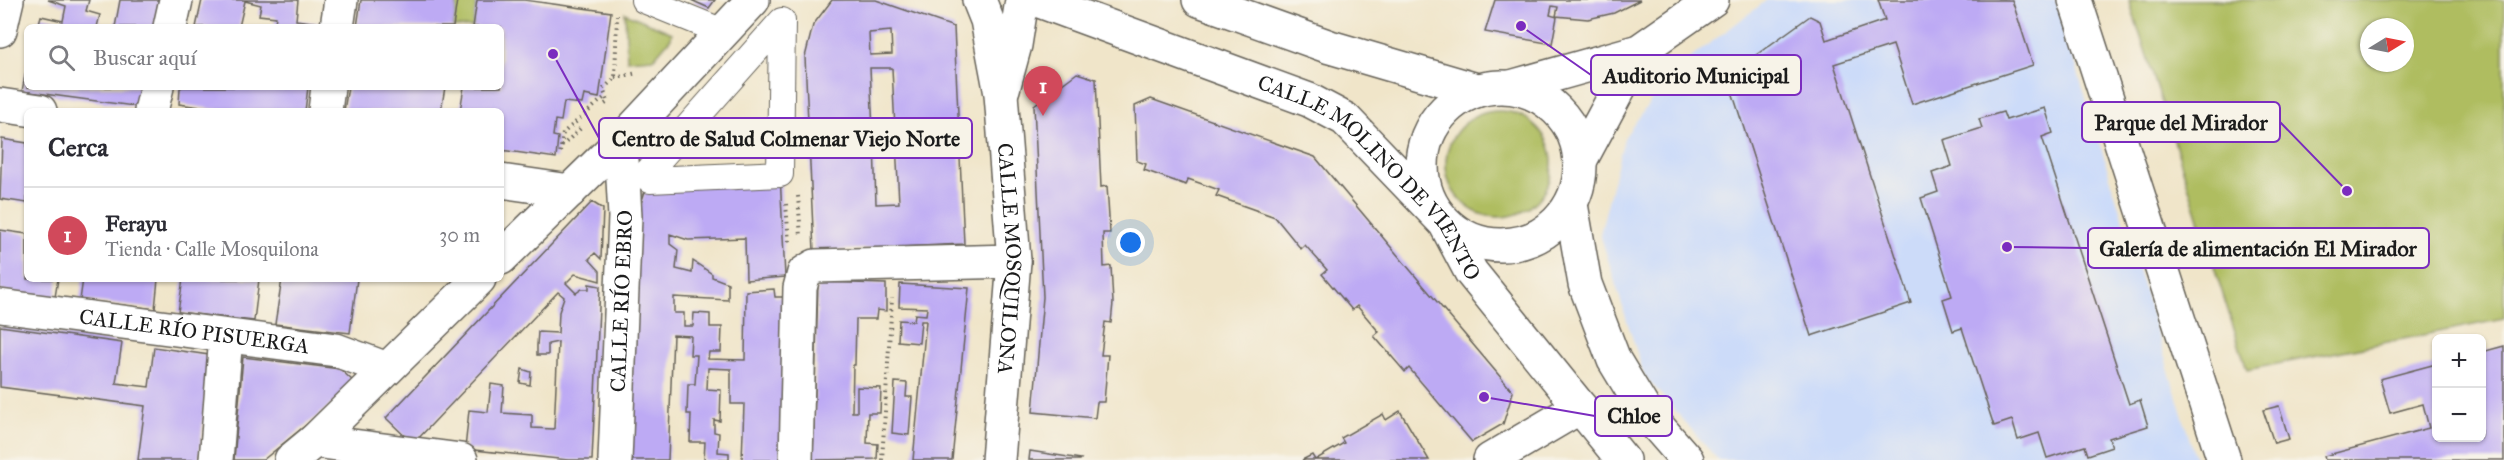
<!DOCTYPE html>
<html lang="es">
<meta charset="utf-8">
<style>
:root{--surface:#fff;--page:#f2f2f3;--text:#2b2b33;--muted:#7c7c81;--line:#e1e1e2;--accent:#d1495b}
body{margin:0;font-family:"IM FELL Great Primer",serif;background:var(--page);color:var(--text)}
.controls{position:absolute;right:18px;bottom:18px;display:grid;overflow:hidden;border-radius:9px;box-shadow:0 2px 4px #0004}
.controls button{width:54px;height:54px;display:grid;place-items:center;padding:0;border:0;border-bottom:2px solid var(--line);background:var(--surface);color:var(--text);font:30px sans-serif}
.compass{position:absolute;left:2360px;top:18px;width:54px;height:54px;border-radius:50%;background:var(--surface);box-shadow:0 2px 4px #0004;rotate:80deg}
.you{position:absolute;left:1131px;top:243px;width:21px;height:21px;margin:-15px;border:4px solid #fff;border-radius:50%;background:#1a73e8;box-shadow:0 0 0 9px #1a73e833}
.badge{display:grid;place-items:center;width:39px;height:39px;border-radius:50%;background:var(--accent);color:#fff;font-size:20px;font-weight:700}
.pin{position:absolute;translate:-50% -50px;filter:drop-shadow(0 2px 3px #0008)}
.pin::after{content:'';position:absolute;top:32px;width:21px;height:18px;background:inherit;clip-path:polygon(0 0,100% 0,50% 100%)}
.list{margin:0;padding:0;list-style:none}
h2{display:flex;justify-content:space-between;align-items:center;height:78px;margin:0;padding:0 24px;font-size:26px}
h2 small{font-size:20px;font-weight:400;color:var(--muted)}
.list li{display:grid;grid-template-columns:39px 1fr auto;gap:18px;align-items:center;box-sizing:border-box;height:96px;padding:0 24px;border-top:2px solid var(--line)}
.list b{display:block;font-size:22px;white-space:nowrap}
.list p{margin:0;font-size:20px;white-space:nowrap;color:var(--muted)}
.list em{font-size:20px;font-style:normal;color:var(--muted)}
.icon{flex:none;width:33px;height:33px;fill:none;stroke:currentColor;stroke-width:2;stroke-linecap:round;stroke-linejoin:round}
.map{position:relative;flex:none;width:2504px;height:460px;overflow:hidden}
.search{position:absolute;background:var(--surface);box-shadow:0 2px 4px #0004;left:24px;top:24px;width:480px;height:66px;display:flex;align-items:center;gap:15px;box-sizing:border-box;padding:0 21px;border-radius:9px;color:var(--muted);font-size:22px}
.panel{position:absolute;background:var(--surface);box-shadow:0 2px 4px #0004;left:24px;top:108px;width:480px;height:174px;border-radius:9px}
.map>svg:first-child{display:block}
.built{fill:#ccdbf9}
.green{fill:#afbd60;stroke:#666c3e;stroke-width:1.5;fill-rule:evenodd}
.building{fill:#bdaaf4;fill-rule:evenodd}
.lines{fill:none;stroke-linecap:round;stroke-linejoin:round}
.pedestrian-casing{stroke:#666259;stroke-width:28}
.minor-casing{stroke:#666259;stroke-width:36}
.secondary-casing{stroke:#666259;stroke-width:36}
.path{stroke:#666259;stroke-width:4;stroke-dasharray:1.5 4.5;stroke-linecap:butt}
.pedestrian{stroke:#fff;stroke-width:26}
.minor{stroke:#fff;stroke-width:33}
.secondary{stroke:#fff;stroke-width:33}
.labels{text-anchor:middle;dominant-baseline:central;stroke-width:6;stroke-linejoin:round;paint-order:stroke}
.street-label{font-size:21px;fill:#1c1c1c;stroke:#f7f3e8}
.leader{fill:none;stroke:#7b2cbf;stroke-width:2}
.callout-dot{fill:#7b2cbf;stroke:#f7f3e8;stroke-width:2}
.callout{fill:#f7f3e8;stroke:#7b2cbf;stroke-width:2}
.callout-label{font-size:22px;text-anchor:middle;font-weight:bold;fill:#1c1c1c}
</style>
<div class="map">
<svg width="2504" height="460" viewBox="0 0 2504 460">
<rect width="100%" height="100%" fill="#f7f3e8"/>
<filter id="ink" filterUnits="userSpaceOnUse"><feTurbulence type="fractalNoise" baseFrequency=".0167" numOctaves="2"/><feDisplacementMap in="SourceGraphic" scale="12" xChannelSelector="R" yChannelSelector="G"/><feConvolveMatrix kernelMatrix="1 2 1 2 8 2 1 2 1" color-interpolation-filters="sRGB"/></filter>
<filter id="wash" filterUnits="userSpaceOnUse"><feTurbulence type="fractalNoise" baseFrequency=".008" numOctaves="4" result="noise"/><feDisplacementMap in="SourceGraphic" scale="24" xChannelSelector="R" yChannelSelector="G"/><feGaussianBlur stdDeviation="1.35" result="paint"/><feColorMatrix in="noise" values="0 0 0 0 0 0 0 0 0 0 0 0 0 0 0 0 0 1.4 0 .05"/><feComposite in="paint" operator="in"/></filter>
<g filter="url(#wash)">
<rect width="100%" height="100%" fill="#f0e5c9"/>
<polygon class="built" points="1767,0 2056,0 2196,460 1718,460 1644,375 1600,234 1624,138 1671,73"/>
<g class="green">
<polygon points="457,0 477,0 473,27 453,27"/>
<path d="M 2129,0 L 2504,0 L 2504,319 L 2247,370 ZM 2369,27 L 2405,27 L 2405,63 L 2369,63 Z"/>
<polygon points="625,13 672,33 671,38 654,58 627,60"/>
<circle cx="1499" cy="164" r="53"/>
</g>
<g id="blocks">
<g class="building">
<polygon points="48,0 89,0 86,11 100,15 97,27 38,27 41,16 63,21 66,6"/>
<polygon points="120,0 164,0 158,27 115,27"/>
<polygon points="202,0 298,0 296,20 318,23 317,27 274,27 276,17 259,15 261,5 245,1 239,27 196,27"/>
<polygon points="361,0 457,0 453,27 357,27"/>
<polygon points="477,0 524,0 611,12 599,98 584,95 582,104 564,102 561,121 555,120 553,136 558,137 556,158 501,150 501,111 460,111 464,87 501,87 501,27 473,27"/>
<polygon points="691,0 715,0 709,8"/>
<path d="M 832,0 L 876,0 L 954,27 L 964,244 L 814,251 L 805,57 L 813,25 ZM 891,31 L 892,54 L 870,55 L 869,33 ZM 870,68 L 892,68 L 895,129 L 873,130 ZM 896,142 L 899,203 L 876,204 L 874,143 Z"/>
<polygon points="1495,0 1640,0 1614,13 1588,19 1556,16 1558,7 1552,6 1550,15 1557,17 1552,44 1485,32"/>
<polygon points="1878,0 2012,0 2033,65 1912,104 1893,45 1834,64 1911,303 1811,336 1727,76 1810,16 1820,21 1826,40 1885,20"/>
<polygon points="26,71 27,87 145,87 141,107 22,91"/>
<polygon points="1077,73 1096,79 1101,187 1107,186 1110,233 1103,233 1104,267 1111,266 1113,303 1111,323 1105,322 1101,355 1108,355 1104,402 1097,402 1095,418 1033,412 1043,297 1034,105"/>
<polygon points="183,87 308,87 305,111 227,111 179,104 180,88"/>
<polygon points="348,87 445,87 441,111 344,111"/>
<polygon points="1151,99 1315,157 1513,392 1503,424 1472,442 1409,368 1405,372 1374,336 1379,332 1357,306 1352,310 1322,274 1327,270 1305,245 1301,249 1275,217 1216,196 1219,190 1188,179 1186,185 1144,170 1146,164 1137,161 1135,106"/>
<polygon points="2045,108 2053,133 2042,137 2129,404 2140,400 2148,426 2109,438 2112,447 2088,455 2085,446 2047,458 2039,433 2018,440 2012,420 1994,426 1962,328 1953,331 1943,299 1952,296 1921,198 1938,192 1932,173 1952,166 1944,140 1982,128 1979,119 2003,112 2006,120"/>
<polygon points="2,139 27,143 27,203 0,199"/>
<polygon points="780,174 785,277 746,280 745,238 688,240 670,234 670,244 678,250 676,269 692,273 693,261 712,274 712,277 728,283 728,300 674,297 674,313 684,313 684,326 693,326 694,313 710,314 710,327 722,327 721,352 709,352 708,359 745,360 746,291 774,289 775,297 786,297 781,460 742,460 744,404 731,404 731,369 708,368 707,389 721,390 720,421 714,420 714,432 719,433 718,452 729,453 729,460 704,460 705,442 690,442 691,414 687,414 688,384 695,384 697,355 690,355 691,336 673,335 668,460 628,460 639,209 648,183"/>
<polygon points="592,202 603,209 601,259 595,253 589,259 600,271 600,281 575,274 566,283 576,293 582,289 589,289 589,284 600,286 592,460 568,460 465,449 469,410 488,412 491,384 504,386 502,413 532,415 532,428 554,429 558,342 548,344 548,355 537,355 537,345 538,332 558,333 559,312 564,297 558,292 413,444 386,418"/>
<polygon points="0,230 27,234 27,279 58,279 55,297 0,291"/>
<polygon points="83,279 158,279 155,309 80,300"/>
<polygon points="183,279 259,279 254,321 178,312"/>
<polygon points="282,279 357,279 350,333 275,324"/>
<polygon points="818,282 886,284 886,311 877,310 876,319 856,319 855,365 853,365 852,412 857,412 857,387 881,388 880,413 868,413 867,443 878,444 877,459 813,460"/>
<polygon points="900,284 969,288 952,460 913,460 926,321 921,321 919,343 898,341 899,320 914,321 915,314 926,315 927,308 899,307"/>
<polygon points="0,326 122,343 116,383 149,387 154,347 209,355 199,460 138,460 145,406 0,387"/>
<polygon points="2504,346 2504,460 2325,460 2324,456 2429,428 2423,404 2390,413 2380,379 2436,364 2436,438 2481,438 2482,352"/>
<polygon points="243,357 340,369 353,381 333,403 263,460 234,460"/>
<polygon points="522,369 531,372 530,385 520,383"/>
<polygon points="895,382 907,383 906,397 912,397 909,435 892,433"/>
<polygon points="2279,406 2289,439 2274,443 2263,410"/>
<polygon points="1400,411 1429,460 1302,460 1312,455 1315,460 1344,443 1341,438 1383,414 1386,420"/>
<polygon points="1030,451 1081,459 1080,460 1029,460"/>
</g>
</g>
</g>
<g filter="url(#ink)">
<use href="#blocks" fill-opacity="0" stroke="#666259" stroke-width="1.5"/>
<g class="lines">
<defs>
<g id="pedestrian">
<polyline points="644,0 723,32"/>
<polygon points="782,21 780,174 650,180 647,173"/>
</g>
<g id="minor">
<path id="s1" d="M 979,0 L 987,20 L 1001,94 L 1014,261 L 998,460"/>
<polyline points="2075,0 2224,460"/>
<polyline points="170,27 176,0"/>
<polyline points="337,27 341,0"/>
<polyline points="0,30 7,0"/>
<polyline points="1511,87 1639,51 1712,0"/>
<polyline points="1003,89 1015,45 1022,0"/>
<polyline points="0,105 40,111"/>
<polyline points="151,111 157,87"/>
<polyline points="325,111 328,87"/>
<polyline points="1580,161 1639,51"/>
<polyline points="501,181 570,191"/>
<polyline points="501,258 621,141 753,0"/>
<path id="s2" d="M 0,306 L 336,350 L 387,369"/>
<polyline points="314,441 461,460"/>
<polyline points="216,460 226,336"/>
<polyline points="291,460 314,441 479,279"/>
<path id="s3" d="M 615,460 L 625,217 L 621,141"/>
<polyline points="796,460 800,288 804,273 815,266 1014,261"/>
<polyline points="1490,460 1580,407"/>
</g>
<g id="secondary">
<path id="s4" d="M 1037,0 L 1309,100 L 1345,119 L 1445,223 L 1471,272 L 1623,460"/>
<polyline points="1199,0 1330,47 1477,90"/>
<circle cx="1501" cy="166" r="79"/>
<polyline points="1571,204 1585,284 1614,360 1646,413 1687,460"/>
</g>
</defs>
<use href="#pedestrian" class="pedestrian-casing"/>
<use href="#minor" class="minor-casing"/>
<use href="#secondary" class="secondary-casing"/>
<g class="path">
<polyline points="615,78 637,73"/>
<polyline points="605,104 608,102 603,89 615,78 617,15"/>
<polyline points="561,147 563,133 606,96"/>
<polyline points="560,152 561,147 583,126"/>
<polyline points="798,196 801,237"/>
<polyline points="786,204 789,242"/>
<polyline points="882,460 892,298"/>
</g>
<use href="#pedestrian" class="pedestrian"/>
<use href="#minor" class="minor"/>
<use href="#secondary" class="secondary"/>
</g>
</g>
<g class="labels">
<g class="street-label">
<text stroke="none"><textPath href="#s4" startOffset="387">CALLE MOLINO DE VIENTO</textPath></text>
<text stroke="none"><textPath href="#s1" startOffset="262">CALLE MOSQUILONA</textPath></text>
<text stroke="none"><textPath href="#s3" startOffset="159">CALLE RÍO EBRO</textPath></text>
<text stroke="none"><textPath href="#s2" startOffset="196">CALLE RÍO PISUERGA</textPath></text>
</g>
</g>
<path class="leader" d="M1521 26L1591 75M2347 191L2280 122M553 54L599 138M2007 247L2088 248M1484 397L1595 416"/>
<g class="callout-dot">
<circle cx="1521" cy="26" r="6"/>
<circle cx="2347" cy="191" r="6"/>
<circle cx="553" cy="54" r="6"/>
<circle cx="2007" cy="247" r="6"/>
<circle cx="1484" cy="397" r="6"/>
</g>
<g class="callout">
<rect x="1591" y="55" width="210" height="40" rx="6"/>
<rect x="2082" y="102" width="198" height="40" rx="6"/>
<rect x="599" y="118" width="373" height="40" rx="6"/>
<rect x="2088" y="228" width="341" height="40" rx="6"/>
<rect x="1595" y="396" width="77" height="40" rx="6"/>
</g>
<g class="callout-label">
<text x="1696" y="83">Auditorio Municipal</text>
<text x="2181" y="130">Parque del Mirador</text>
<text x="786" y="146">Centro de Salud Colmenar Viejo Norte</text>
<text x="2258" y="256">Galería de alimentación El Mirador</text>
<text x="1634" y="423">Chloe</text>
</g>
</svg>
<div class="controls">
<button>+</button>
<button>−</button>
</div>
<svg class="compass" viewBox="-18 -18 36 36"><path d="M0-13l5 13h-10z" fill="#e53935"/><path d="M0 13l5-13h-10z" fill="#7c7c81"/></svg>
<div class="you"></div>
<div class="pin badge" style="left:1043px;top:116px">1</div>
<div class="search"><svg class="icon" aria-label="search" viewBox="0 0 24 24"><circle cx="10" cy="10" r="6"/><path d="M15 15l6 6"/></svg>Buscar aquí</div>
<section class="panel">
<h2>Cerca<small></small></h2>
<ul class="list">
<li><span class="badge">1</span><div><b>Ferayu</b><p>Tienda · Calle Mosquilona</p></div><em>30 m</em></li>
</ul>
</section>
</div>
